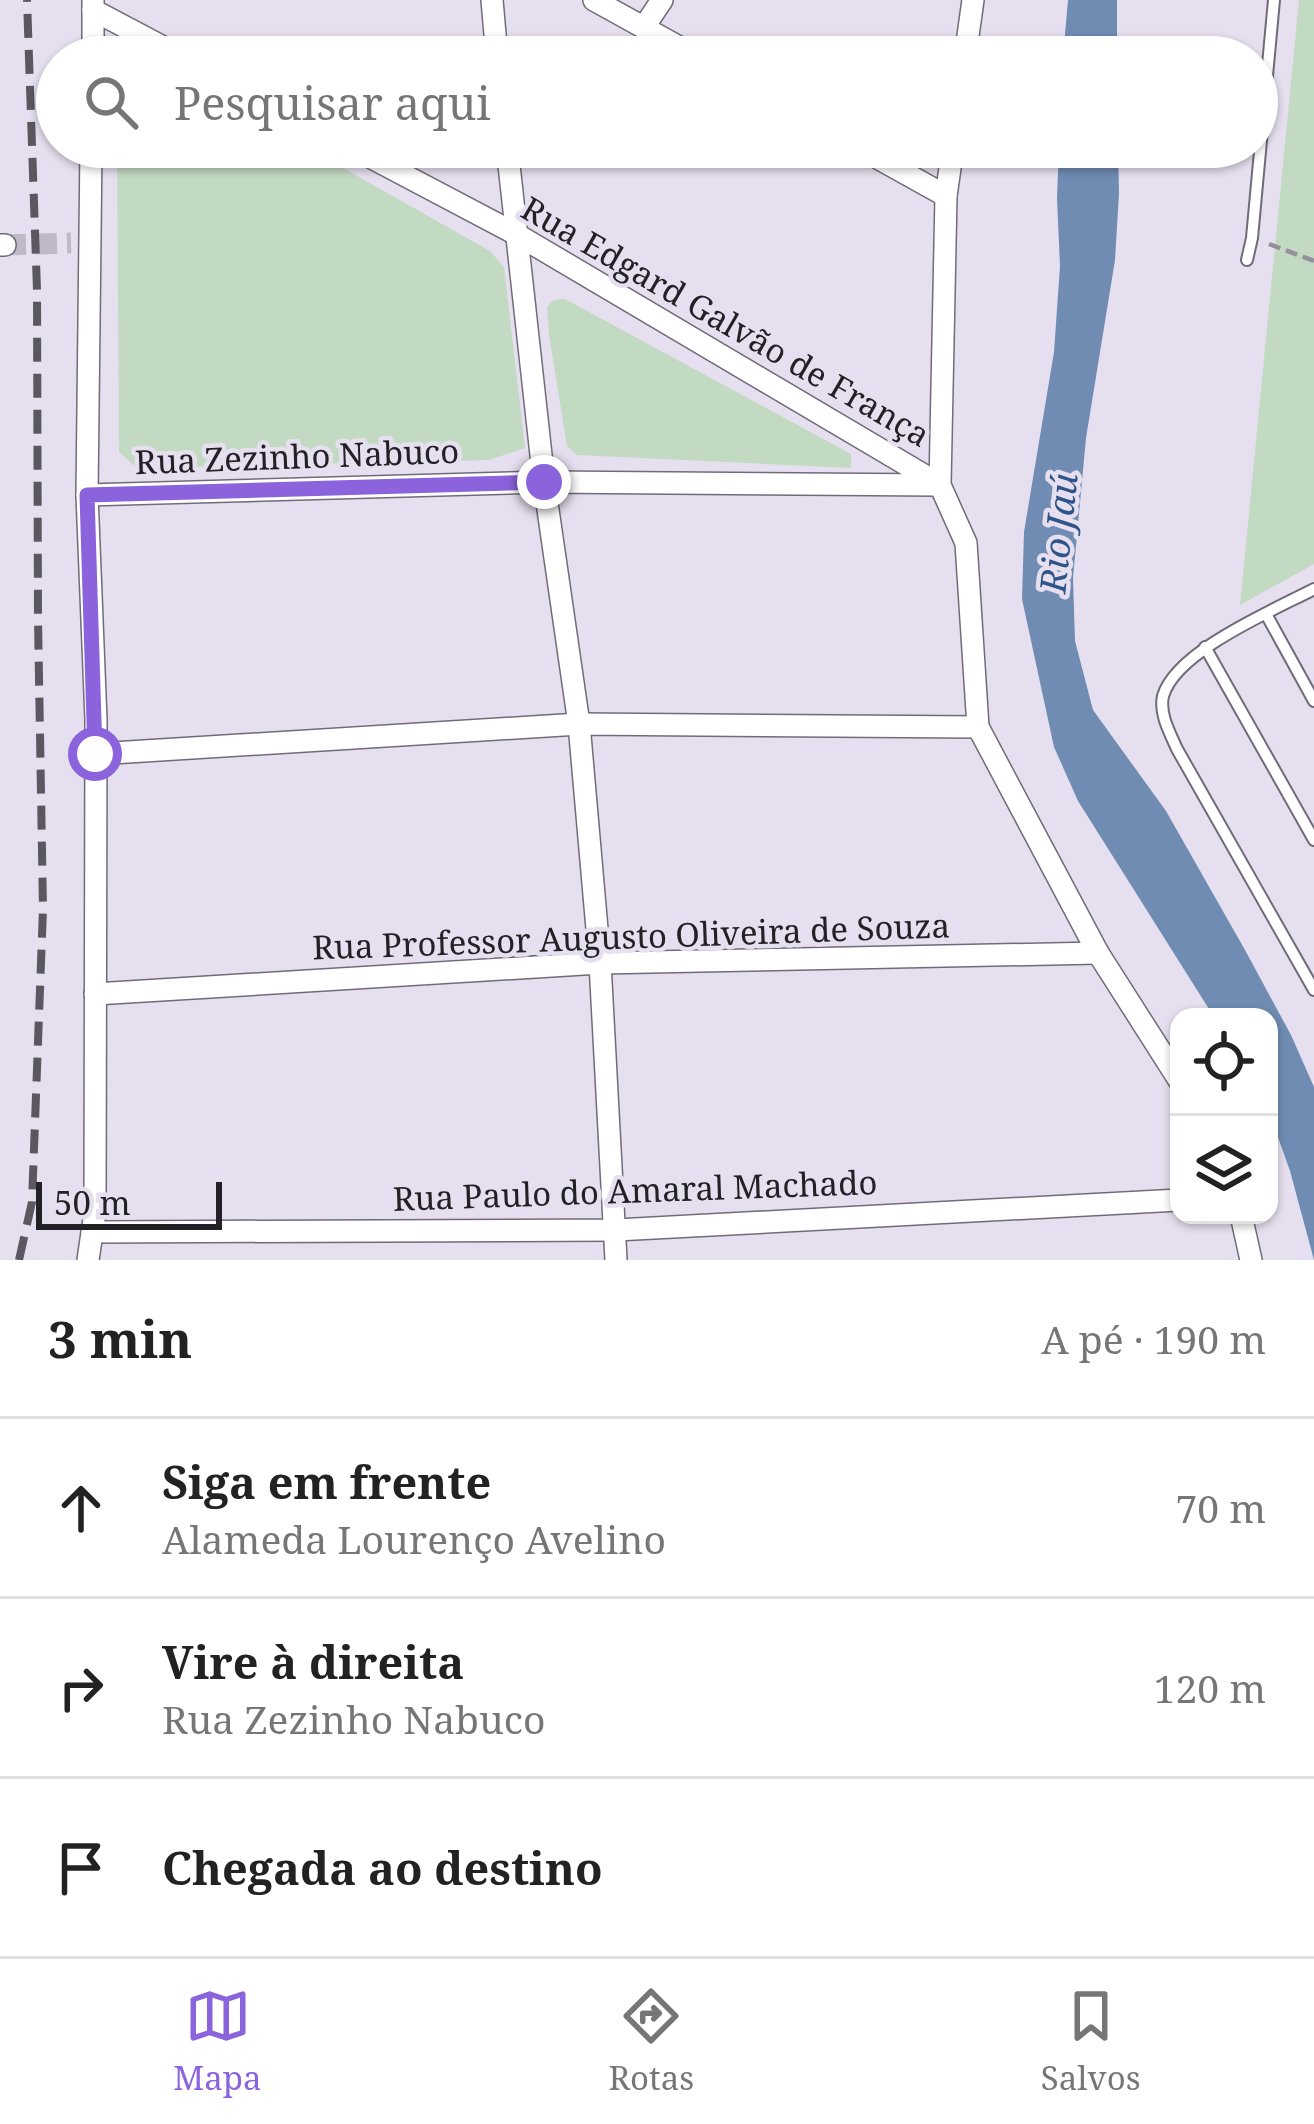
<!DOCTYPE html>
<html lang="pt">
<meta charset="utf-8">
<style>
:root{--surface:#fff;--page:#f2f2f2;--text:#222;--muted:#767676;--line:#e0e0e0;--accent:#8b63dd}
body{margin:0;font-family:"Noto Serif",serif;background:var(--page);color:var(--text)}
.controls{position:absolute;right:36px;bottom:36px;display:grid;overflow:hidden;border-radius:24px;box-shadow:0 3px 9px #0004}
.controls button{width:108px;height:108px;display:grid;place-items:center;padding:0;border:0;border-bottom:3px solid var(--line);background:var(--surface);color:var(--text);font:60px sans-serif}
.scale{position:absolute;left:36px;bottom:30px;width:186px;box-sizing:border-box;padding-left:12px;border:6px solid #232026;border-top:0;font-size:33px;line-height:42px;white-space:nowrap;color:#232026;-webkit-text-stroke:9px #e6dfef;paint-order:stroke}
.stop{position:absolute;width:36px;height:36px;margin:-27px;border:9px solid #8b63dd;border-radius:50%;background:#fff}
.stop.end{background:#8b63dd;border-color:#fff;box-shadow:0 3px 12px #0008}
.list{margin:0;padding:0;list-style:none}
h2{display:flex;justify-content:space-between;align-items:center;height:156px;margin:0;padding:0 48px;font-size:51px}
h2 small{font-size:39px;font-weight:400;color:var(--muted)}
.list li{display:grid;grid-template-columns:78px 1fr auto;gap:36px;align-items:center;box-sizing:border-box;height:180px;padding:0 48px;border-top:3px solid var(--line)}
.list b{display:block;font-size:45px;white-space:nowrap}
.list p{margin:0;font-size:39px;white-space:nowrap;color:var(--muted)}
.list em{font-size:39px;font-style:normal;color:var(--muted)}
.icon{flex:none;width:66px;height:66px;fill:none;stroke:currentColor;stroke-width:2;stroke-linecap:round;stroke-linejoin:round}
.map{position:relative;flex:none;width:1314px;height:1260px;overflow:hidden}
.search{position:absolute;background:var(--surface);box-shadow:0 3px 9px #0004;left:36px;right:36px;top:36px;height:132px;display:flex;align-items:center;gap:30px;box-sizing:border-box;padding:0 42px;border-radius:66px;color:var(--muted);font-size:45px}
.sheet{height:696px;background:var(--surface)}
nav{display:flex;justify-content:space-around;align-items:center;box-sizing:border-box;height:168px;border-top:3px solid var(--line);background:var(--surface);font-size:33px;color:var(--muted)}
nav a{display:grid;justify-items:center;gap:6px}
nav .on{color:var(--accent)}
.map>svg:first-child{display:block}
.green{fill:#c3dac2}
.water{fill:#708cb3}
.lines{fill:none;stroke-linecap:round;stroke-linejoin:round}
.street-tunnel{stroke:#bfb9c7;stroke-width:21;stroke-dasharray:21 10;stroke-linecap:butt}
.lane-casing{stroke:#716b79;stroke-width:14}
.street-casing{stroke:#716b79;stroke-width:24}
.path{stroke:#948f9b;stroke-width:4.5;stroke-dasharray:12 6;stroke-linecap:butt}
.lane{stroke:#fff;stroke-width:10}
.street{stroke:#fff;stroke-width:21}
.rail{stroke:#5b5760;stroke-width:8;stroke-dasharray:24 12;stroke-linecap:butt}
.route{stroke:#8b63dd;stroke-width:15}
.labels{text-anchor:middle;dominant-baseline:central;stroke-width:9;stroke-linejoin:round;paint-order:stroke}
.street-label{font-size:33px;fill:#232026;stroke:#e6dfef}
.water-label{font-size:36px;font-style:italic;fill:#2e5489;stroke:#e6dfef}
</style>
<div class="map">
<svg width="1314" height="1260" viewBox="0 0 1314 1260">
<rect width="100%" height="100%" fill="#e6dfef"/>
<g class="green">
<polygon points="1299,0 1314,0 1314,564 1240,605"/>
<polygon points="117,147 306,147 490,251 504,267 525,448 489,460 137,468 119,452"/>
<polygon points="565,299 851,454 851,468 577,455 567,446 549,335 547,308 553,300"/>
</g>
<g class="water">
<polygon points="1068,0 1117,0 1117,57 1063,57"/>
<polygon points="1059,147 1118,147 1119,193 1115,260 1086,438 1073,578 1075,641 1093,710 1166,811 1245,950 1291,1035 1314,1087 1314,1260 1290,1171 1269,1112 1269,1017 1214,1017 1078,801 1054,747 1022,599 1024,532 1054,352 1060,266 1057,198"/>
</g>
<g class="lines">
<polyline class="street-tunnel" points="5,245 71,243"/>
<defs>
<g id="lane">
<polyline points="1247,260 1252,238 1274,0"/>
<path d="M 1314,589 C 1274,610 1176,651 1163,696 C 1159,714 1170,733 1177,749 L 1314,990"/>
<polyline points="1266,614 1314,701"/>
<polyline points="1205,647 1314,840"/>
</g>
<g id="street">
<polyline points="492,0 497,57"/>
<polyline points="594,0 697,57"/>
<polyline points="93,10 182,57"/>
<polyline points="644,27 662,0"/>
<polyline points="93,57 93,1"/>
<polyline points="965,57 973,0"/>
<polyline points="351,147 516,234 939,484"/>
<polyline points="507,147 544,482 579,724 600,963 616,1260"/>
<polyline points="858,147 946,196"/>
<polyline points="953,147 946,196 940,485 966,543 978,727 1098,953 1179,1080"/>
<polyline points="0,245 5,245"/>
<polyline points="87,495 544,482 940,485"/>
<polyline points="96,754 579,724 978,727"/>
<polyline points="95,994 600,963 1098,953"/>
<polyline points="1241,1215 1251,1260"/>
<polyline points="92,1232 616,1230 1179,1200"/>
<polyline points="88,1260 95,1212 96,720 87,495 91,147"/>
</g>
</defs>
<use href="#lane" class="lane-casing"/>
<use href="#street" class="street-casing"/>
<polyline class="path" points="1269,244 1314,261"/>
<use href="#lane" class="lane"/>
<use href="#street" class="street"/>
<polyline class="rail" points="19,1260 32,1202 43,909 38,619 37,290 27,0"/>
</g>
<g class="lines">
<polyline class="route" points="95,754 87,495 544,482"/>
</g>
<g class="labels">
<g class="street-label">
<text transform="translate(726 321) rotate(30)">Rua Edgard Galvão de França</text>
<text transform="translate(297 456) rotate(-2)">Rua Zezinho Nabuco</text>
<text transform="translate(631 936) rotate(-2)">Rua Professor Augusto Oliveira de Souza</text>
<text transform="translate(635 1190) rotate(-2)">Rua Paulo do Amaral Machado</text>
</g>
<g class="water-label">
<text transform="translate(1058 533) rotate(-84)">Rio Jaú</text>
</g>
</g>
</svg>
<div class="controls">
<button><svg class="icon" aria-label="locate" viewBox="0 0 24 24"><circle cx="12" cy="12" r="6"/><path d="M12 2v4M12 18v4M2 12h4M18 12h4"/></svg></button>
<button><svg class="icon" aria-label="layers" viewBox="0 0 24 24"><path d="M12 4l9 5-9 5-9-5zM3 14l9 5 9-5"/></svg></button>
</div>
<div class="scale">50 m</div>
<div class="stop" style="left:95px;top:754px"></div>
<div class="stop end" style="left:544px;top:482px"></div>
<div class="search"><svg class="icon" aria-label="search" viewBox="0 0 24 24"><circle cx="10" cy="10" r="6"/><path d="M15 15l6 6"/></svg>Pesquisar aqui</div>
</div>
<section class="sheet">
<h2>3 min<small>A pé · 190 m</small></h2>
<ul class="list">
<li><svg class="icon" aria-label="ahead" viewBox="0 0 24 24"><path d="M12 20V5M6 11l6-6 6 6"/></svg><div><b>Siga em frente</b><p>Alameda Lourenço Avelino</p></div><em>70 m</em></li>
<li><svg class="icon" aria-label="right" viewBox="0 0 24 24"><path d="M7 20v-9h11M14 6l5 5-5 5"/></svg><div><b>Vire à direita</b><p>Rua Zezinho Nabuco</p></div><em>120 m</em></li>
<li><svg class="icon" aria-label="arrive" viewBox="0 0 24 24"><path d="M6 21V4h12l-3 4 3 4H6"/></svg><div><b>Chegada ao destino</b></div></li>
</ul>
</section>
<nav>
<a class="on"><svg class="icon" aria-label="map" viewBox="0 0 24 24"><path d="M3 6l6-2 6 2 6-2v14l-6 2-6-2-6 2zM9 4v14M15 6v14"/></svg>Mapa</a>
<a><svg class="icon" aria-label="directions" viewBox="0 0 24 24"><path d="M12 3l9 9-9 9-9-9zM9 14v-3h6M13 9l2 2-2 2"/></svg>Rotas</a>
<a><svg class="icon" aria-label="saved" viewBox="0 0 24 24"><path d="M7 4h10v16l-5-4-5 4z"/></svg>Salvos</a>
</nav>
